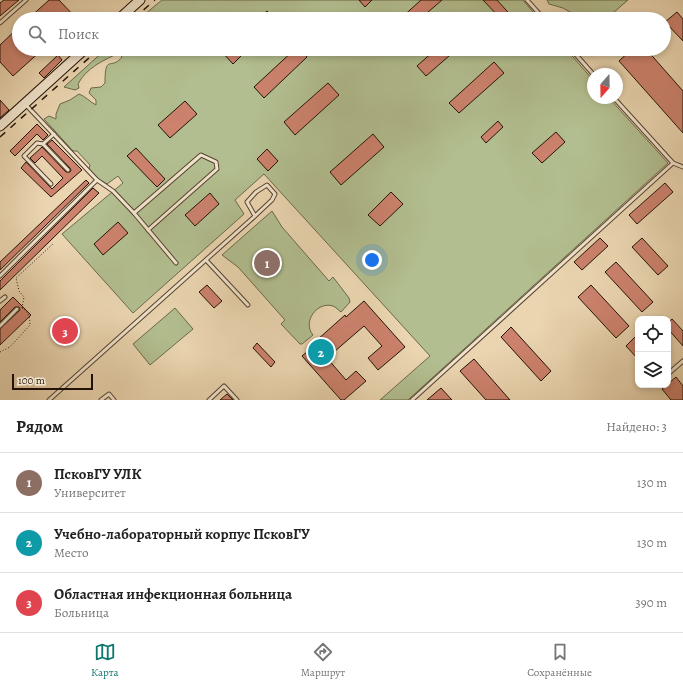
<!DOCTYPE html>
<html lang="ru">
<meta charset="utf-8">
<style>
:root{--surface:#fff;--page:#f6f6f6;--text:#222;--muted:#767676;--line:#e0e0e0;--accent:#0f766e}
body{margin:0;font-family:Alegreya,serif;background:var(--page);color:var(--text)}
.controls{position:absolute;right:12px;bottom:12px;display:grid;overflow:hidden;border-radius:8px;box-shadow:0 2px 6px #0003}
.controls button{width:36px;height:36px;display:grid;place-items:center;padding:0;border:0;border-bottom:1px solid var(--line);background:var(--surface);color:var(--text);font:20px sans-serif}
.compass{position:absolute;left:587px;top:68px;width:36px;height:36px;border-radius:50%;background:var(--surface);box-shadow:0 2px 6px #0003;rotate:200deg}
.scale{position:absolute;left:12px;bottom:10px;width:81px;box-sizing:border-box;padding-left:4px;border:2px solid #231207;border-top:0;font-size:11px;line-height:14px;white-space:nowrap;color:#231207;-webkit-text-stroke:3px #f1e4cc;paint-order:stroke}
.you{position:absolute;left:372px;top:260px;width:14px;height:14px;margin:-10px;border:3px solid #fff;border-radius:50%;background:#1a73e8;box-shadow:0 0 0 6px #1a73e833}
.badge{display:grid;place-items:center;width:26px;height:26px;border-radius:50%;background:var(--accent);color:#fff;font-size:13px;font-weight:700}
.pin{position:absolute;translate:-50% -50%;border:2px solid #fff;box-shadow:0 1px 4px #0006}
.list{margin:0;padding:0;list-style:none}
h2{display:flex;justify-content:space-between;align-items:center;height:52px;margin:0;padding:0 16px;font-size:17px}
h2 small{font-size:13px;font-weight:400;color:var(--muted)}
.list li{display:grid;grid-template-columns:26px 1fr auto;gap:12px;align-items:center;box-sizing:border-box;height:60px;padding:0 16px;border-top:1px solid var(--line)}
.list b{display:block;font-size:15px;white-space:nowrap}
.list p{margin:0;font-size:13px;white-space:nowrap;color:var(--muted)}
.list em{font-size:13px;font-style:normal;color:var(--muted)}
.icon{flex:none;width:22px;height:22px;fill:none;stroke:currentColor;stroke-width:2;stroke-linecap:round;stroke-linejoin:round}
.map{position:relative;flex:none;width:683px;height:400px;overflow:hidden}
.search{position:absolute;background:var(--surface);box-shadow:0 2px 6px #0003;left:12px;right:12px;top:12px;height:44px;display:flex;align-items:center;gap:10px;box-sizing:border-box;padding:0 14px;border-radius:22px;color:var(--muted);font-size:15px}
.sheet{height:232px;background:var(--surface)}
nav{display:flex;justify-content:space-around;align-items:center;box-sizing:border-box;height:56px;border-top:1px solid var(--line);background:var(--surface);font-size:11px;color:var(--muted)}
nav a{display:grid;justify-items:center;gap:2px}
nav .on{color:var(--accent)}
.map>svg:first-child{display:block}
.green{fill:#b2be8f;stroke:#6a684b}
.building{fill:#cc826d;stroke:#231207}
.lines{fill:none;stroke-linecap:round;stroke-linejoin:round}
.lane-casing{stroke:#554331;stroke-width:5}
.secondary-casing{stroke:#231207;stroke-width:11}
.path{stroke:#231207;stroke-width:1;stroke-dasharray:1 2;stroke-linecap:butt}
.lane{stroke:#f1e4cc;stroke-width:3}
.secondary{stroke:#f1e4cc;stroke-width:9}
.rail{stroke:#231207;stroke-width:1.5;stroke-dasharray:7 7;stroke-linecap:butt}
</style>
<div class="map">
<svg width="683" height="400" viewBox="0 0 683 400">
<rect width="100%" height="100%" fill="#ead5b0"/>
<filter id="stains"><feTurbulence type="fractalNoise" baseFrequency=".005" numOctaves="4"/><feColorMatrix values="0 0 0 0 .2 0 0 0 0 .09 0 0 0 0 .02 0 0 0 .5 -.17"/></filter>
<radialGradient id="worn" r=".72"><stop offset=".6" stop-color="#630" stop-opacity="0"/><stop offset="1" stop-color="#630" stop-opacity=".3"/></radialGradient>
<g class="green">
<polygon points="162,0 523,0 539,19 139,19"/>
<polygon points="547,0 628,0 606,19 582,19 563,8 549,4"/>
<path d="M 106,49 L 566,49 L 593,80 L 593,98 L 609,98 L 668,163 L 408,400 L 380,400 L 430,356 L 264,174 L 235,200 L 244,214 L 133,313 L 62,234 L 123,183 L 118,176 L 107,184 L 98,179 L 89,169 L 90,165 L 77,151 L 73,151 L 44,119 L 49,116 L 56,119 L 56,114 L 60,104 L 70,100 L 79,94 C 85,96 90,102 96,105 L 96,100 L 89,93 L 91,88 L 101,87 L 105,83 C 105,53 111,71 122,57 L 119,53 C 104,60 86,68 78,84 L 79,88 L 75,90 L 64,87 Z"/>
<path d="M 272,211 L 282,227 L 329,281 L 333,277 L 349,298 L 350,302 L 341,312 C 338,310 336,307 333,306 C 317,301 302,322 313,335 L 302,344 L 300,344 L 281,324 L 285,320 L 238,267 L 222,255 Z"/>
<polygon points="175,308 193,329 150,365 133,344"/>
</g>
<g class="building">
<polygon points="4,0 19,0 0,16 0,3"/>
<polygon points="49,0 59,0 77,19 28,19"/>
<polygon points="359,0 372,0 365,7"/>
<polygon points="421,0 442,0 420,19 400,19"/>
<polygon points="483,0 497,0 514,19 501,19"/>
<polygon points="267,11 275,19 258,19"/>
<polygon points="677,12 683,19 683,41 665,22"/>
<polygon points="19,27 19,49 43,49 13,76 0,62 0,45"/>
<polygon points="225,49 248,49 233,64 222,52"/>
<polygon points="295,49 300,49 307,57 264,98 254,87"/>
<polygon points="436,49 457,49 426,76 417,66"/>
<polygon points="632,49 646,49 683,91 683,133 619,61"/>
<polygon points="58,55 62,60 44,78 39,73"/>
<polygon points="494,62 504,73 459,113 449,103"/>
<polygon points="328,83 339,95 295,135 284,122"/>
<polygon points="0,100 9,110 0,118"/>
<polygon points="185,101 197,114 170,138 158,125"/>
<polygon points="498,121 503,127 486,143 481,137"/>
<polygon points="37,124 48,135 43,140 37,134 15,156 10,151"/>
<polygon points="556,132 565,142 542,163 532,153"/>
<polygon points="373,134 384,147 341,185 330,172"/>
<polygon points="52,140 82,170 51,197 21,168 26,162 52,189 63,178 42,156 35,163 30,158 42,147 66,172 70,172 71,170 70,168 47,144"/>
<polygon points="136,148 165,179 157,187 127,156"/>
<polygon points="267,149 278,161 268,171 257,159"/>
<polygon points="86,180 89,183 0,270 0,262"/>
<polygon points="665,183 673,192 637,224 629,215"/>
<polygon points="93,188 99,193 0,290 0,281"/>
<polygon points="391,192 403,204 380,226 368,215"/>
<polygon points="210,193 219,204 195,226 185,215"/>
<polygon points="118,222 128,233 103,255 94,244"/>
<polygon points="600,238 608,246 582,270 574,262"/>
<polygon points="642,238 668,266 658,275 632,247"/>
<polygon points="616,262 653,302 642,312 605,272"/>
<polygon points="207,285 222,301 214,308 199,292"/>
<polygon points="591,285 629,326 616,338 578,297"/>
<polygon points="13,297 31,315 0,345 0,329 20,310 19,307 15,307 0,322 0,310"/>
<polygon points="364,301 405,347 378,370 368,358 382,346 364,326 327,358 346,380 356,371 366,381 344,400 341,400 302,356 319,342 317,340 345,315 346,317"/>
<polygon points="672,319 683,331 683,346 668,329 668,323"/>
<polygon points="511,327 551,371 541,381 501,337"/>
<polygon points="638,334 638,359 626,346"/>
<polygon points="257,343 275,362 271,367 253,348"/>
<polygon points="474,359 510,400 486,400 460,371"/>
<polygon points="676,377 683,386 683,400 671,400 662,389"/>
<polygon points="441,388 452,400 427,400"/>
<polygon points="227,394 233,400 220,400"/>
</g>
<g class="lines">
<defs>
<g id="lane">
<polyline points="527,0 544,19"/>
<polyline points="0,23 26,0"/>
<polyline points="571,49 593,74"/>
<polyline points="43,144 68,170"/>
<polyline points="673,163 683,167"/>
<polyline points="97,180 113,191 134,213 176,263"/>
<polyline points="51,184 24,156 37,143 43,144 54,134"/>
<polyline points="134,213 201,155 216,162 217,169 148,230"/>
<polyline points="206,260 248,305"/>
<polyline points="0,276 97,180 26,105"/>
<polyline points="0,301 5,297"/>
<polyline points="0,326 17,309"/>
<polyline points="668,374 683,361"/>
<polyline points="49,400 255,216 272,200 275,194 267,185 256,192 247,202 255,216"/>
<polyline points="101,400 109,394 114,400"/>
<polyline points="209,400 224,386 237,400"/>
<polyline points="412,400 673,163 614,98"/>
</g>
<g id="secondary">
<polyline points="119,19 140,0"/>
<polyline points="0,126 85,49"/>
</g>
</defs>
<use href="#lane" class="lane-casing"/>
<use href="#secondary" class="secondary-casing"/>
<g class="path">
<polyline points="22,308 24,297 19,291 16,278 54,243"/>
<path d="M 0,352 L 10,347 L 30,325 C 30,318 29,312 22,308"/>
</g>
<use href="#lane" class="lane"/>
<use href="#secondary" class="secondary"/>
<g class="rail">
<polyline points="133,19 155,0"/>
<polyline points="0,137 99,49"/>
</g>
</g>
<rect width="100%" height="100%" filter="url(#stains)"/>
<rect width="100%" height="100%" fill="url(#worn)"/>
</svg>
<div class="controls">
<button><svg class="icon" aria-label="locate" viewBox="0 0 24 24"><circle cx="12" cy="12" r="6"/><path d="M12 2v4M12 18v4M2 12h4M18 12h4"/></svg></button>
<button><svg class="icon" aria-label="layers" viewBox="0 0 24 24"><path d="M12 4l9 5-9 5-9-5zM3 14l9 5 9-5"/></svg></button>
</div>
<svg class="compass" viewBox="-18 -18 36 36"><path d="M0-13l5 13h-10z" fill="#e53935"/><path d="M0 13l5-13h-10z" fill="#767676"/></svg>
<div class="scale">100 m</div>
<div class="you"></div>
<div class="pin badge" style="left:267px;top:263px;background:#8d6e63">1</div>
<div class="pin badge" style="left:321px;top:352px;background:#0f9aa8">2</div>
<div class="pin badge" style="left:65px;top:331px;background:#e0444e">3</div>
<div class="search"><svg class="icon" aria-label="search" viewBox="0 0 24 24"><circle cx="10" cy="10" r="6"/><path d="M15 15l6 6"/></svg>Поиск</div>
</div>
<section class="sheet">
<h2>Рядом<small>Найдено: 3</small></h2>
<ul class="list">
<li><span class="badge" style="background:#8d6e63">1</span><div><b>ПсковГУ УЛК</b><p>Университет</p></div><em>130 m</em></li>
<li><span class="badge" style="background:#0f9aa8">2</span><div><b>Учебно-лабораторный корпус ПсковГУ</b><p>Место</p></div><em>130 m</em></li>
<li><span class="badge" style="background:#e0444e">3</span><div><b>Областная инфекционная больница</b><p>Больница</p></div><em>390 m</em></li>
</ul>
</section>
<nav>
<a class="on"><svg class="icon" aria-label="map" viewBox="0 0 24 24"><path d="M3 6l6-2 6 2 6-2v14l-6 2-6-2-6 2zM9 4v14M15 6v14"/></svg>Карта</a>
<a><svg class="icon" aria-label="directions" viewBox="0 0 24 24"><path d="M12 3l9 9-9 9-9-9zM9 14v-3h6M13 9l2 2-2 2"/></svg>Маршрут</a>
<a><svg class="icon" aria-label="saved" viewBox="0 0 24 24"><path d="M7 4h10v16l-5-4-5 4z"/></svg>Сохранённые</a>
</nav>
